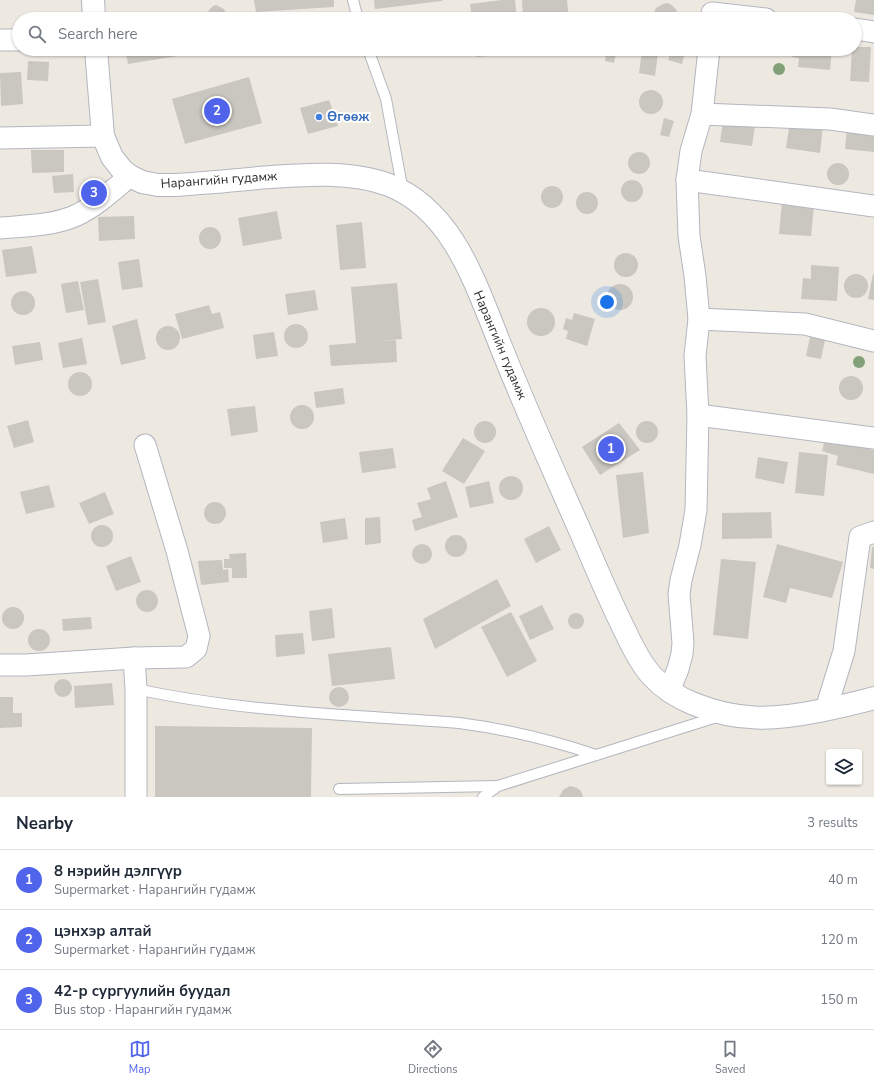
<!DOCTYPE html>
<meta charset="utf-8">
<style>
:root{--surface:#fff;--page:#f6f6f7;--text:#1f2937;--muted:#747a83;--line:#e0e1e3;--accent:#5064eb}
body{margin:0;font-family:"Nunito Sans",sans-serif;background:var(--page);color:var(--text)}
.controls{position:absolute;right:12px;bottom:12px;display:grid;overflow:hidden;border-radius:4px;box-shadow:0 1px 3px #0004}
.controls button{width:36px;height:36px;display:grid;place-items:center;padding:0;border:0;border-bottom:1px solid var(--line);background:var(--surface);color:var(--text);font:20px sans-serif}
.you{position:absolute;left:607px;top:302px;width:14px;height:14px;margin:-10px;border:3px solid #fff;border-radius:50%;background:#1a73e8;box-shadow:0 0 0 6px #1a73e833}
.badge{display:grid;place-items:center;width:26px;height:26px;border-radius:50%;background:var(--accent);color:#fff;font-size:13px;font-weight:700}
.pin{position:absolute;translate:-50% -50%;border:2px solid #fff;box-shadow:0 1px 4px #0006}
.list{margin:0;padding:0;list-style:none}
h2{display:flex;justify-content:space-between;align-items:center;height:52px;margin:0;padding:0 16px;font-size:17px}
h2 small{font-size:13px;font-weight:400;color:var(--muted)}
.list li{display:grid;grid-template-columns:26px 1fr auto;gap:12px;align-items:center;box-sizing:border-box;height:60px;padding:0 16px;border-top:1px solid var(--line)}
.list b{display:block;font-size:15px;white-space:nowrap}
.list p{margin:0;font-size:13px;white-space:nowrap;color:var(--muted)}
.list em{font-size:13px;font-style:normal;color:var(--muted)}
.icon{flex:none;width:22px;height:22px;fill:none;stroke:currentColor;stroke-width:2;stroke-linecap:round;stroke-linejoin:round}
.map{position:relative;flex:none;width:874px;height:797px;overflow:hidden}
.search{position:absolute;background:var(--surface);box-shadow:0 1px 3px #0004;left:12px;right:12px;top:12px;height:44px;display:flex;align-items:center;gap:10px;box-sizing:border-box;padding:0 14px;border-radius:22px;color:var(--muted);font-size:15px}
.sheet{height:232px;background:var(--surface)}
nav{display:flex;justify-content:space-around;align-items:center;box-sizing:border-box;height:56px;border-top:1px solid var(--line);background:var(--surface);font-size:11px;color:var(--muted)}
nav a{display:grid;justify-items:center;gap:2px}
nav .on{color:var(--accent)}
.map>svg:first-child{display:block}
.building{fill:#c9c7bf}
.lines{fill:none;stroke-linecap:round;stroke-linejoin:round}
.lane-casing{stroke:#b4b6bf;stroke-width:12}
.street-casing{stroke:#b4b6bf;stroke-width:23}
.secondary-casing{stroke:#b4b6bf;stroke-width:24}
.lane{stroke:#fff;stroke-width:10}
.street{stroke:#fff;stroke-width:21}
.secondary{stroke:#fff;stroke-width:22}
.tree{fill:#83a178}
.shop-dot{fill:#3f7fe0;stroke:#fff;stroke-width:1.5}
.labels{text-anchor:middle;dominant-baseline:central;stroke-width:4;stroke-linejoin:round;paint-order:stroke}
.shop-label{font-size:13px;font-weight:bold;fill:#366cbe;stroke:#fff;text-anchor:start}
.street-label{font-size:13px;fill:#2d2d2d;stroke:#fff}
</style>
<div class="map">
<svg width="874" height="797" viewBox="0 0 874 797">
<rect width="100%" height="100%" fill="#ede9e1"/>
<g class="building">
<polygon points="254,0 334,0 334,7 256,12"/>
<polygon points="374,0 442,0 442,1 375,9"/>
<polygon points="502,0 515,0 517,19 472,19 470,4"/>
<polygon points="522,0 567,0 569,19 523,19"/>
<polygon points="856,0 874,0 874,15 854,12"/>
<polygon points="667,3 670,4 676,9 677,13 677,19 654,19 654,12 656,8 663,4"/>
<polygon points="216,5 224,9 226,14 225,19 209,19 208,13 209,10 213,6"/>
<polygon points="855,47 871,47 869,82 850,81 852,49 855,49"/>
<polygon points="125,49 183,49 184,55 128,64"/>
<polygon points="475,49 503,49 503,55 476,57"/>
<polygon points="607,49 617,49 614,63 605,61"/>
<polygon points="672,49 686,49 682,64 668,60"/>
<polygon points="793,49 832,49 830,70 798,67 799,58 792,57"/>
<polygon points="642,51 658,53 655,76 639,73"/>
<polygon points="28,61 49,62 48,81 27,80"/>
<polygon points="21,72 23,104 1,106 0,73"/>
<polygon points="249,77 262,123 185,144 172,99"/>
<circle cx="651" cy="102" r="12"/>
<polygon points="329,100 338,126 308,134 300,108"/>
<polygon points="664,118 674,121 669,137 660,135"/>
<polygon points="723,121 755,125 752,146 720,142"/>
<polygon points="790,121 823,126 820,153 786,148"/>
<polygon points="847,129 874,132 874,152 845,149"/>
<polygon points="31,150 64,150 64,172 32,173"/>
<circle cx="639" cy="163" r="11"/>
<circle cx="838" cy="174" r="11"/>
<polygon points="73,174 74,192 54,193 52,176"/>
<circle cx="632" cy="191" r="11"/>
<circle cx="552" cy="197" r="11"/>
<circle cx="587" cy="203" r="11"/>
<polygon points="782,202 814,205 811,236 779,234"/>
<polygon points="277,211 282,239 243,246 238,218"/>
<polygon points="134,216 135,239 99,241 98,217"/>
<polygon points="362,222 366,268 340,270 336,225"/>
<circle cx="210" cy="238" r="11"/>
<polygon points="32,246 37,273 6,277 2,250"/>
<circle cx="626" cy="265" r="12"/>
<polygon points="139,259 143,287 122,290 118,262"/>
<polygon points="811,265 839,267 837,301 801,299 803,278 811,279"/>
<polygon points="873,274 874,274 874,300 868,299"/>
<circle cx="856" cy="286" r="12"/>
<polygon points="98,279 106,322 88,325 80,282"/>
<polygon points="78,281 84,310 66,313 61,284"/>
<polygon points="397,283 402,339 377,341 396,340 397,362 331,366 329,345 356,343 351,287"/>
<circle cx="620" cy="297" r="13"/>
<polygon points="315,290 318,310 288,315 285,294"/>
<circle cx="23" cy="303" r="12"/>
<polygon points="209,305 212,314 220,312 224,328 182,339 175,314"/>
<circle cx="541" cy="322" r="14"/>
<polygon points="574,313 595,319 587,346 566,339 568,331 563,329 566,318 572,320"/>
<polygon points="137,319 146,359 121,365 112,326"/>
<circle cx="296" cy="336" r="12"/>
<circle cx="168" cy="338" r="12"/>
<polygon points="274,332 278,356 256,359 253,335"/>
<polygon points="810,337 825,340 821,359 806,356"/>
<polygon points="82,338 87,364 63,368 58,343"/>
<polygon points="40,342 43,360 15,365 12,346"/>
<circle cx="80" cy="384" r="12"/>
<circle cx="851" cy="388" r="12"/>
<polygon points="343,388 345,404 316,408 314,392"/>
<circle cx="302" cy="417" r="12"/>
<polygon points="255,406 258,432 231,436 227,409"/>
<polygon points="28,420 34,442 14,448 7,426"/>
<circle cx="647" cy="432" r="11"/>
<circle cx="485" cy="432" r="11"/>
<polygon points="619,423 640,450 600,475 582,447"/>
<polygon points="463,438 485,451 464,484 442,471"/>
<polygon points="825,439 874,450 874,474 836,465 838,456 822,451"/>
<polygon points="393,448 396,468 362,473 359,452"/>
<polygon points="799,452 828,455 824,496 795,493"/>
<polygon points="758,457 788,462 784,484 755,478"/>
<polygon points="643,472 649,533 623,538 616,475"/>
<circle cx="511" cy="488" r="12"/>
<polygon points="446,481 458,517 415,531 412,520 422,517 417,503 431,499 427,488"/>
<polygon points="489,481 494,503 470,508 465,487"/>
<polygon points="49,485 55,507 26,514 20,492"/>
<polygon points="105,492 114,514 89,524 79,503"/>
<circle cx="215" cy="513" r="11"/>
<polygon points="771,512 772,538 722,539 722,513"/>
<polygon points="380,517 381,543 365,545 365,518"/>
<polygon points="345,518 348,539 323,543 320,522"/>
<circle cx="102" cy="536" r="11"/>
<polygon points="549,526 561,550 536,563 524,539"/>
<circle cx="456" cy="546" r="11"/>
<circle cx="422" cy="554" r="10"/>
<polygon points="777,544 843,562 832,598 790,588 786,603 763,597"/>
<polygon points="872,547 874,547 874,569 870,568"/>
<polygon points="246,553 247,578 232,578 232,568 224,568 224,559 230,559 229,554"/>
<polygon points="131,556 141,582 116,591 106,566"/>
<polygon points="721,559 756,562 748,639 713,635"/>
<polygon points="222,560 223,570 228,569 229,582 201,585 198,561"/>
<polygon points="497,579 511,606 435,649 423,619"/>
<circle cx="147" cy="601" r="11"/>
<polygon points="542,605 554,629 530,640 519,616"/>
<circle cx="13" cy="618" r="11"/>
<polygon points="332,608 335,638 312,641 309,611"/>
<polygon points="511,612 537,661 507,677 481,627"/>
<circle cx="576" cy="621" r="8"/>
<polygon points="91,617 92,629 63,631 62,619"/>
<circle cx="39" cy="640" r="11"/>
<polygon points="303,633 305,654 276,657 275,635"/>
<polygon points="391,647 395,679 332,686 328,654"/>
<circle cx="63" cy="688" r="9"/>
<polygon points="112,683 114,705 75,708 74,686"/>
<circle cx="339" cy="697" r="10"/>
<polygon points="0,697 13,697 13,713 22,713 22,727 0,728"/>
<polygon points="155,726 312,728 311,797 155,797"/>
<polygon points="570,786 577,788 581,791 583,797 559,797 563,790"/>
</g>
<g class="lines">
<defs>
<g id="lane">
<polyline points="353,0 358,19"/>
<polyline points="368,49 386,99 403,192"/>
<path d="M 136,689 C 242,712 351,715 459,723 C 506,729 551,740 596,755"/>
<polyline points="339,789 498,786"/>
<polyline points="483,797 498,786 720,716"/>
</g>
<g id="street">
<polyline points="712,13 766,19"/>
<polyline points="855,29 874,32"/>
<polyline points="0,40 19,40"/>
<polyline points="702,114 830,119 874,125"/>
<polyline points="0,138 103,136"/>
<polyline points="687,180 874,206"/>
<path d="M 0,228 C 25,226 53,226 77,215 C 96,206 113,190 130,176"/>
<polyline points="699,319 805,324 874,341"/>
<polyline points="698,415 874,438"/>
<polyline points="134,658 136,689 136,797"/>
<polyline points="0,665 26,665 134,658 186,657 196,649 199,636 177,551 145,445"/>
<polyline points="669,691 678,669 682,654 683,643 679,594 681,580 690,545 696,510 698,415 695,356 699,319 695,276 689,236 687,180 691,151 702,114 709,49"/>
<polyline points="826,709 844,651 860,537 874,532"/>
</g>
<g id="secondary">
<polyline points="93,0 94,19"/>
<path d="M 96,49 L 103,136 L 112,157 L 123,171 L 130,176 L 142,182 L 158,185 L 176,185 C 203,183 230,181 258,178 C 299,175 349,170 389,185 C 449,209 472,274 494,329 C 521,399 552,467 582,535 C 596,568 610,601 626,633 C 633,648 641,664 652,676 C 664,689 679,698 694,704 C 739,722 774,720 819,711 C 838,707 856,703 874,698"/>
</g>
</defs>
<use href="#lane" class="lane-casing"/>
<use href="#street" class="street-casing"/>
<use href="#secondary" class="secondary-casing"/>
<use href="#lane" class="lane"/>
<use href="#street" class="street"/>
<use href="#secondary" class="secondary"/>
</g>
<g class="tree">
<circle cx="779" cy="69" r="6"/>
<circle cx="859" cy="362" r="6"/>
</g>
<circle class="shop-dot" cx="319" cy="117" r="4"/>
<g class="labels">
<g class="shop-label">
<text x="327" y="117">Өгөөж</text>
</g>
<g class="street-label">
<text transform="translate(219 180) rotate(-4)">Нарангийн гудамж</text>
<text transform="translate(500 345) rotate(67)">Нарангийн гудамж</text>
</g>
</g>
</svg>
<div class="controls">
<button><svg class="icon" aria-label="layers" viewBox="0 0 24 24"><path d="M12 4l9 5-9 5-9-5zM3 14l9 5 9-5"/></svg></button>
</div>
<div class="you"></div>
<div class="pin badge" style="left:611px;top:449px">1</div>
<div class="pin badge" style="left:217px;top:111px">2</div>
<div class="pin badge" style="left:94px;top:193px">3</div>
<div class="search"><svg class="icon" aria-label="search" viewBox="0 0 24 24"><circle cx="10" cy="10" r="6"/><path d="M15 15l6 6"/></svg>Search here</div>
</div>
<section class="sheet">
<h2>Nearby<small>3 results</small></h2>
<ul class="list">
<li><span class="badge">1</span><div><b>8 нэрийн дэлгүүр</b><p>Supermarket · Нарангийн гудамж</p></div><em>40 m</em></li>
<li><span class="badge">2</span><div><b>цэнхэр алтай</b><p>Supermarket · Нарангийн гудамж</p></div><em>120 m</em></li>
<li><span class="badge">3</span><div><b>42-р сургуулийн буудал</b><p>Bus stop · Нарангийн гудамж</p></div><em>150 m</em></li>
</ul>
</section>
<nav>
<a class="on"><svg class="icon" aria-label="map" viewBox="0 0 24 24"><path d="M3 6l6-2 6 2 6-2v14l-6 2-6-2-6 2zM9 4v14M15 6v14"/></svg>Map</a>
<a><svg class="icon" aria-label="directions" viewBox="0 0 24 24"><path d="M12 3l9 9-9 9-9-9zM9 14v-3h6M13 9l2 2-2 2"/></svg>Directions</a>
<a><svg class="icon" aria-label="saved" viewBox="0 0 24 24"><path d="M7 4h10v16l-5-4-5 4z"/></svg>Saved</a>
</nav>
